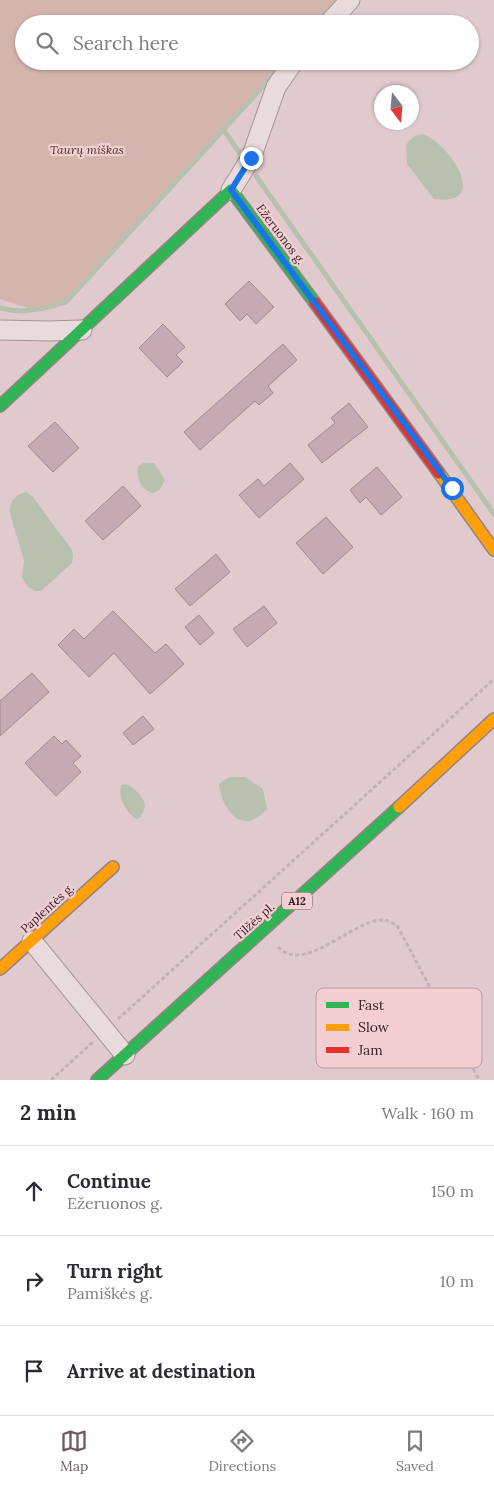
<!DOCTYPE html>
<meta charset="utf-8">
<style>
:root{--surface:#fff;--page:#f2f2f3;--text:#2b2b33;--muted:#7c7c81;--line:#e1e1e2;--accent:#705a5f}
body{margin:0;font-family:Lora,serif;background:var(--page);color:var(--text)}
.compass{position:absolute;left:374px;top:85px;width:45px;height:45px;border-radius:50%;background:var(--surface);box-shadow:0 1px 4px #0004;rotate:164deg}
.stop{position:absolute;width:15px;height:15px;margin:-11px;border:4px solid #1a73e8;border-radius:50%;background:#fff}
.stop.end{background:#1a73e8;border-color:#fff;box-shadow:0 1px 5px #0008}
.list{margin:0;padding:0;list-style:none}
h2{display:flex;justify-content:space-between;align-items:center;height:65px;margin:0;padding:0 20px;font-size:21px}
h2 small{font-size:16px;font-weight:400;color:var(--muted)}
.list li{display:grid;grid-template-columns:32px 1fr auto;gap:15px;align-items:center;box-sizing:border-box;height:90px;padding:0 20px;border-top:1px solid var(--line)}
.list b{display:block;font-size:19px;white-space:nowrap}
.list p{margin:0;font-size:16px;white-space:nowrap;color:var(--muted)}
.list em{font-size:16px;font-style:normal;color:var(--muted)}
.icon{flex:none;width:28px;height:28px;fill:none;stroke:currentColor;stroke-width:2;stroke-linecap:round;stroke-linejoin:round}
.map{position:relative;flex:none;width:494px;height:1080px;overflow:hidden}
.search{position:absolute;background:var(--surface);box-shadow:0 1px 4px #0004;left:15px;right:15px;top:15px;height:55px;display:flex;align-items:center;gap:12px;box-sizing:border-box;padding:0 18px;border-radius:28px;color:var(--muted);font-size:19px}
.sheet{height:335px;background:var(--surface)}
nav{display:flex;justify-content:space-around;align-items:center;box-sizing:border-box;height:70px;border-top:1px solid var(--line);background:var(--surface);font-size:14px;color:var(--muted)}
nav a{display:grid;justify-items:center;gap:2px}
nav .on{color:var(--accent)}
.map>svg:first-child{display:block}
.green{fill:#d3b5ae}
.water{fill:#b8c1b0}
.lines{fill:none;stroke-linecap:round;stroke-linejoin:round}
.stream{stroke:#b8c1b0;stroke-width:5}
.building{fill:#c4abb3;stroke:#a08a90}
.street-casing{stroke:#a69497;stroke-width:21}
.fast-casing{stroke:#958387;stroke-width:14}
.slow-casing{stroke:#958387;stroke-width:14}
.jam-casing{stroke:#958387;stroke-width:14}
.path{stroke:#c2b2b5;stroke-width:3;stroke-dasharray:4 2.5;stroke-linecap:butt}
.street{stroke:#e9dbdc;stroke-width:19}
.fast{stroke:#30b455;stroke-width:11}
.slow{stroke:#ff9f0a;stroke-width:11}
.jam{stroke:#e5322d;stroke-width:11}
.route{stroke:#1a73e8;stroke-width:6}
.labels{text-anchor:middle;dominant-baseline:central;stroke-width:4.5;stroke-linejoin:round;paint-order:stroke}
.shield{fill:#f3cfd3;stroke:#6d5258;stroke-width:1}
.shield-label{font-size:11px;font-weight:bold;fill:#331d24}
.park-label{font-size:12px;font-style:italic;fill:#4e3624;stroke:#f3cfd3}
.street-label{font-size:12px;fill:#331d24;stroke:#f3cfd3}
.key{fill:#f3cfd3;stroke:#b99a9e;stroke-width:1}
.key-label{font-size:14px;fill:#331d24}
</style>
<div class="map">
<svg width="494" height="1080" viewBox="0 0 494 1080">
<rect width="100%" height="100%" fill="#e1cacd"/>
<polygon class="green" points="0,0 341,0 319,24 24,24 24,61 285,61 66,302 34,310 0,299"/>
<g class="water">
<path d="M 423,134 C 449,143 492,207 434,199 L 407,164 L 406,145 C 411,138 415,135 423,134 Z"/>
<path d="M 143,463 L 154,463 L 165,480 L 159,491 L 152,493 C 141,489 136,479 138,467 Z"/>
<path d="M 26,492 L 33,497 L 72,550 L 73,557 L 72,563 L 41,591 L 35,591 L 27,586 L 22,577 L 24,560 L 10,514 C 9,502 14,495 26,492 Z"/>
<path d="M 230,777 L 245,777 L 263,789 L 267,809 C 243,837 222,811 219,784 Z"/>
<path d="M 125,784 C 133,786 144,797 145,805 C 145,810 142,814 140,818 L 136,819 C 125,811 118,799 121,785 Z"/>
</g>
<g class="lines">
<g class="stream">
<polyline points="223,129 239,152"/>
<polyline points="256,176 494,514"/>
<path d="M 0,308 C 21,314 46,309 66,302 L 277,71"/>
</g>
</g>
<g class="building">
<polygon points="249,281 274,307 256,324 247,314 240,321 225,304"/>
<polygon points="163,324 185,347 176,355 183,362 167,377 139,348"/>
<polygon points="283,344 297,360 268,386 273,393 259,405 255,401 200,450 184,432"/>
<polygon points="349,403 368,427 322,463 308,445 335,423 331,418"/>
<polygon points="55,422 79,448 53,472 28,446"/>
<polygon points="290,463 304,479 259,518 239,495 258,479 264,486"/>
<polygon points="377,467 402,497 381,515 366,497 360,503 350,490"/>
<polygon points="123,486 141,506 103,540 85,521"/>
<polygon points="326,517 353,547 323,574 296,543"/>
<polygon points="216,554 230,572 190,606 175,589"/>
<polygon points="264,606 277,623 247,647 233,629"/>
<polygon points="113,611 155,653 166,644 184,664 150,694 114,653 89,677 58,645 74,629 84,639"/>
<polygon points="199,615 214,633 200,645 185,627"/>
<polygon points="32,673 49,692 0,736 0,701"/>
<polygon points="143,716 154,729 133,745 123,733"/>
<polygon points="54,736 62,744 66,740 81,756 73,763 81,772 56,796 25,763"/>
</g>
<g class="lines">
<defs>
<g id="street">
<polyline points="328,24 350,0"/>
<polyline points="231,190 251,158 276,87 294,61"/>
<polyline points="0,330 49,331 82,330"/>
<polyline points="32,941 125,1055"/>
</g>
<g id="fast">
<polyline points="0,406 231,190 315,303"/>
<polyline points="97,1080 399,807"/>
</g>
<g id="slow">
<polyline points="439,473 494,550"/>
<polyline points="399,807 494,719"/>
<polyline points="0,969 113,867"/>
</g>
<polyline id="jam" points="315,303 439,473"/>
</defs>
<use href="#street" class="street-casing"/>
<use href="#fast" class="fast-casing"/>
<use href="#slow" class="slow-casing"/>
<use href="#jam" class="jam-casing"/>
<g class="path">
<path d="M 278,947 C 306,977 361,911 388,921 C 392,922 395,925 398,927 L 479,1080"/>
<polyline points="118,1019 494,679"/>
<polyline points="51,1080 93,1042"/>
</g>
<use href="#street" class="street"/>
<use href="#fast" class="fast"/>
<use href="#slow" class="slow"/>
<use href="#jam" class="jam"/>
</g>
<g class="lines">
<polyline class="route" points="251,158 231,190 452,488"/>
</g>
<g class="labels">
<rect class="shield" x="282" y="892.5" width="30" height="17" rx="4"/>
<g class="shield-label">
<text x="297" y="901">A12</text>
</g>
<g class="park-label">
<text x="87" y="149">Taurų miškas</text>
</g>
<g class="street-label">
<text transform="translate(281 234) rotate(53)">Ežeruonos g.</text>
<text transform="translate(47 908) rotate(-42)">Paplentės g.</text>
<text transform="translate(254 921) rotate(-42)">Tilžės pl.</text>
</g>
</g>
<rect x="316" y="988" width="166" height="80" rx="8" class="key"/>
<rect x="326" y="1002" width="23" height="6" fill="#30b455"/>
<rect x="326" y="1024" width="23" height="7" fill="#ff9f0a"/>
<rect x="326" y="1047" width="23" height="6" fill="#e5322d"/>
<g class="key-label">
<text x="358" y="1010">Fast</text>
<text x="358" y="1032">Slow</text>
<text x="358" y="1055">Jam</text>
</g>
</svg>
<svg class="compass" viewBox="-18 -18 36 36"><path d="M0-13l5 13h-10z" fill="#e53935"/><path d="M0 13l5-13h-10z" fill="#7c7c81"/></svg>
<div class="stop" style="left:452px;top:488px"></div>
<div class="stop end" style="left:251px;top:158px"></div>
<div class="search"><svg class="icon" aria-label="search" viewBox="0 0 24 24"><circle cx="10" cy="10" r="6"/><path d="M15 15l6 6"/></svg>Search here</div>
</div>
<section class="sheet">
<h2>2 min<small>Walk · 160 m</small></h2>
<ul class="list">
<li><svg class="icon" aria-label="ahead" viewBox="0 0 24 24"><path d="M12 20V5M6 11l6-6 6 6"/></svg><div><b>Continue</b><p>Ežeruonos g.</p></div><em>150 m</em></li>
<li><svg class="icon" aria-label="right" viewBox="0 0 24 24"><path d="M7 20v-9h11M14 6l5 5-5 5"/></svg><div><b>Turn right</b><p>Pamiškės g.</p></div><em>10 m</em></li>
<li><svg class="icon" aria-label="arrive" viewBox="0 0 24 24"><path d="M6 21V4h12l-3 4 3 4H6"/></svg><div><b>Arrive at destination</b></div></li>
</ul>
</section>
<nav>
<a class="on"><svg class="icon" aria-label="map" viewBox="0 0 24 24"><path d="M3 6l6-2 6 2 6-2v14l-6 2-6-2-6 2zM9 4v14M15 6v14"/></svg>Map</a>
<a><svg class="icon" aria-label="directions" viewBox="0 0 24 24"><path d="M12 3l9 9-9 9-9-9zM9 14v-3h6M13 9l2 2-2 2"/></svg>Directions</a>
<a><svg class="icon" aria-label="saved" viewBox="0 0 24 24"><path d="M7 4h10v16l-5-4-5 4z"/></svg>Saved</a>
</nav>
